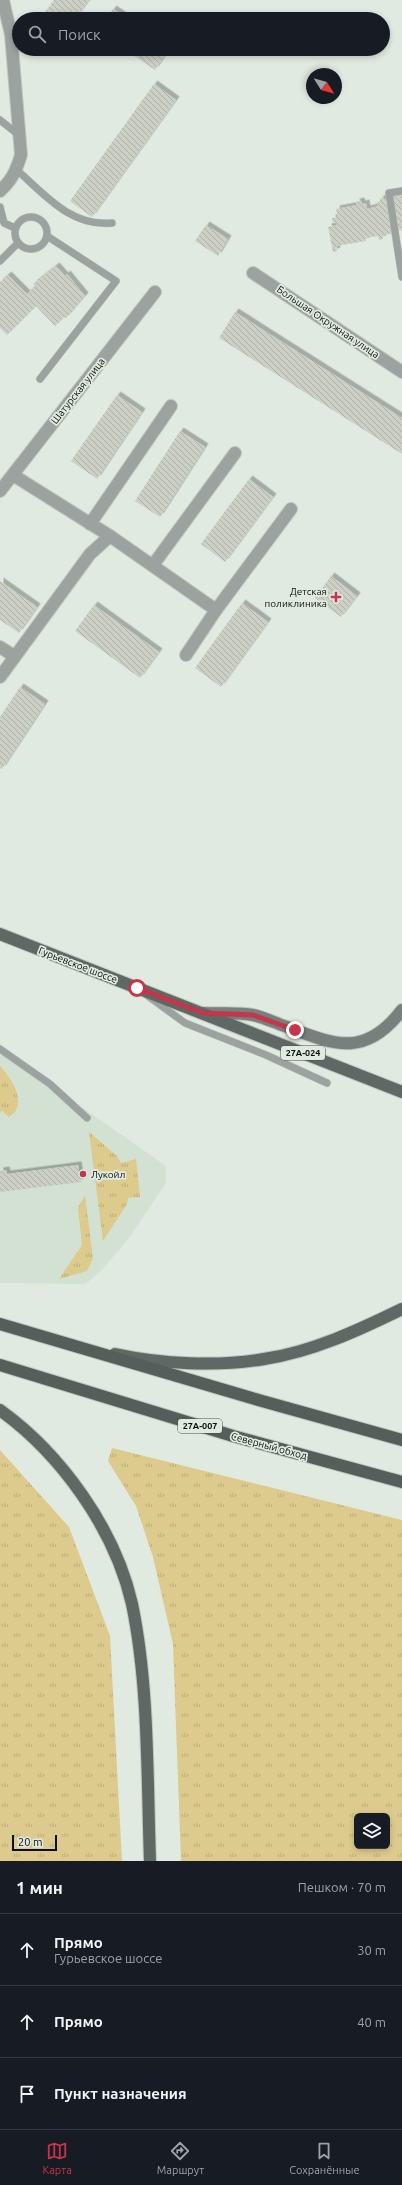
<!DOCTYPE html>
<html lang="ru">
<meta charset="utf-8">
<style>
:root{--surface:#171b24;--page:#20242c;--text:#f1f3f6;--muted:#9ea1a6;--line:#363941;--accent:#c5354b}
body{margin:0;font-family:Ubuntu,sans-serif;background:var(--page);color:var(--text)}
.controls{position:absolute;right:12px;bottom:12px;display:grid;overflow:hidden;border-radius:6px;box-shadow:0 2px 6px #0003}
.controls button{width:36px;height:36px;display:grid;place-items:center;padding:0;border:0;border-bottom:1px solid var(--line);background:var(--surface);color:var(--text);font:20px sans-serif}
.compass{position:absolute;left:306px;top:68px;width:36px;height:36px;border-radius:50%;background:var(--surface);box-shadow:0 2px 6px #0003;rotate:127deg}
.scale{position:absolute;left:12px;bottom:10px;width:45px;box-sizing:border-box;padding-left:4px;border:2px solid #0b0e0b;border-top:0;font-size:11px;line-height:14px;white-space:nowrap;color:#0b0e0b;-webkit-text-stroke:3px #e1eae1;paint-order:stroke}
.stop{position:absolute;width:12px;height:12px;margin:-9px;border:3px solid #c5354b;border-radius:50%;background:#fff}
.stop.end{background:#c5354b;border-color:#fff;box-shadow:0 1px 4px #0008}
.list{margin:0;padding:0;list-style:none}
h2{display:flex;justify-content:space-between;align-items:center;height:52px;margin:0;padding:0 16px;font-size:17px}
h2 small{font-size:13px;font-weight:400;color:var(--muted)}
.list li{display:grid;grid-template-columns:26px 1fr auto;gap:12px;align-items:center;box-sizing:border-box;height:72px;padding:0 16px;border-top:1px solid var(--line)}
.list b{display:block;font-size:15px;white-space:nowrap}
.list p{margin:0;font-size:13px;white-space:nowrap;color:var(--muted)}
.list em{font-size:13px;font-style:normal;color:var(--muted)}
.icon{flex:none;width:22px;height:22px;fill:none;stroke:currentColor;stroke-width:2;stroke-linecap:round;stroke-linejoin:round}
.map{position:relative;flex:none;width:402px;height:1861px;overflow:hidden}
.search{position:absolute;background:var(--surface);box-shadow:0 2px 6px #0003;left:12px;right:12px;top:12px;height:44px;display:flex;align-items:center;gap:10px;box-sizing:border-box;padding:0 14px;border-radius:22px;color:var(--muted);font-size:15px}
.sheet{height:268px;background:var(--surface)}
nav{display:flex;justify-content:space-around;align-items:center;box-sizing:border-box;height:56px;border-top:1px solid var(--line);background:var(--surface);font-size:11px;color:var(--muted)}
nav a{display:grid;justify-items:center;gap:2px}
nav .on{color:var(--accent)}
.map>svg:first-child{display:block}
.built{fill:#d2e1d2}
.grass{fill:url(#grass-tufts);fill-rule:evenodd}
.building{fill:url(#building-back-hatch);filter:url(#shadow)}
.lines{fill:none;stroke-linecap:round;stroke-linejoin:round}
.service-casing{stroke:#bfc7bf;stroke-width:8}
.minor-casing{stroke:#bfc7bf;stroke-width:14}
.secondary-casing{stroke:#bfc7bf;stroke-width:14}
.primary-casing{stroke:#bfc7bf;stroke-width:14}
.trunk-casing{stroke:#bfc7bf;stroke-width:14}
.service{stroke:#9ca29f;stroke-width:7}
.minor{stroke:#9ca29f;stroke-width:12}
.secondary{stroke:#78807d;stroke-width:12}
.primary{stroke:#5e6864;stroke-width:12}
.trunk{stroke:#545e5a;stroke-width:12}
.route{stroke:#c5354b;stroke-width:5}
.poi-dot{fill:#c5354b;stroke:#e1eae1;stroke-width:1.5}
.labels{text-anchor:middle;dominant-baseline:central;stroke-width:3.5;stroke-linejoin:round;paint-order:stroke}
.shield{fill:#e1eae1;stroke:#4b504b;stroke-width:1}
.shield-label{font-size:9px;font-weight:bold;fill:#0b0e0b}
.street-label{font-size:10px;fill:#0b0e0b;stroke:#e1eae1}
.poi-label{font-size:10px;fill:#0b0e0b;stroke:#e1eae1;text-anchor:end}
</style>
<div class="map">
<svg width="402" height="1861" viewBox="0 0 402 1861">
<defs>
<pattern id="grass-tufts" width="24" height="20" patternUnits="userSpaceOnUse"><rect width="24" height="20" fill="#ddca8d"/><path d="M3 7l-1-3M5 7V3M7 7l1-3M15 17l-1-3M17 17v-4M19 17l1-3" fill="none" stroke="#bcac78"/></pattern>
<pattern id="building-back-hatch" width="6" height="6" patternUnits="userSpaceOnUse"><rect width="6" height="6" fill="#cccfc3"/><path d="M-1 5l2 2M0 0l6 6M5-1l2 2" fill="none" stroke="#aeb1a6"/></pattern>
<filter id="shadow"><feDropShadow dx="3.5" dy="-3.5" stdDeviation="0" flood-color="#0004"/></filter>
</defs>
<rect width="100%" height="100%" fill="#e1eae1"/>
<polygon class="built" points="0,1050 166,1166 166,1183 129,1238 99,1273 85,1284 0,1283"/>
<g class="grass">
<path d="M 0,1066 C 12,1079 29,1105 9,1117 L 2,1111 L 0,1113 Z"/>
<polygon points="89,1132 117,1156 121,1163 136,1159 140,1197 128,1198 127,1204 103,1241"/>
<polygon points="85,1195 93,1258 87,1271 59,1279 82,1245 78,1208"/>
<path d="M 112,1448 L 402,1520 L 402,1861 L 181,1861 L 173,1644 L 153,1557 L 136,1506 L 108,1461 ZM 357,1816 L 387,1816 L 387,1846 L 357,1846 Z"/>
<polygon points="0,1450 69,1527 110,1636 122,1861 0,1861"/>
</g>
<g class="building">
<polygon points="54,0 89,0 75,19 40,19"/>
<polygon points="113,9 128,19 106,19"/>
<polygon points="124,49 169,49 155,70"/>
<polygon points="154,84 176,100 92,217 70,201"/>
<polygon points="395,193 395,196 402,194 402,230 382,236 383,239 379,240 378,236 372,237 365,238 366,241 336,246 337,251 333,252 328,227 337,225 336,222 333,223 332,218 338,217 336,209 357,205 356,202 361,201 362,204 366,203 367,209 378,206 377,202 380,201 380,199 392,197"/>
<polygon points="206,225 228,239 218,256 195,241"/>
<polygon points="56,266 65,276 67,274 85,296 66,318 64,317 55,326 36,306 7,335 0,328 0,282 8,275 27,294 35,286 33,284"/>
<polygon points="235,312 402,418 402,454 219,338"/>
<polygon points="117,395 142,412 97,479 71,461"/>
<polygon points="180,431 205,447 160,517 135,501"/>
<polygon points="249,479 273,497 225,562 201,544"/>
<polygon points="331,576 357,596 341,617 315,598"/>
<polygon points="0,581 37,607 19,633 0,620"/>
<polygon points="242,603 268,622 221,687 195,668"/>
<polygon points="94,605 159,652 140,678 75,631"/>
<polygon points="20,687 45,704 2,769 0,768 0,717"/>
<polygon points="78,1165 81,1182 0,1192 0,1171 6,1170 7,1174"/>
</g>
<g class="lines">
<defs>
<g id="service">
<polyline points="0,120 20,136"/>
<path d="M 17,170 C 45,195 71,227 112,223"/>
<polyline points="402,191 389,193 402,277"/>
<polyline points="0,207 4,223 15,228"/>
<circle cx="31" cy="233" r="16"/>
<polyline points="0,261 18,243"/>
<polyline points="40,379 116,281 47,236"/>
<polyline points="148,996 185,1023 266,1055 327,1083"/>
<polyline points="0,1049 50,1084 87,1118"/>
</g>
<g id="minor">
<path d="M 0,191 C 12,180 16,171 21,155 L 11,35 L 3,0"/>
<polyline points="253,273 402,372"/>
<polyline points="13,475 110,536 216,610"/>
<polyline points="0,491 155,292"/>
<polyline points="90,524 171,406"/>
<polyline points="153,565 235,453"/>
<polyline points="0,647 14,656"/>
<polyline points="186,655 216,610 291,509"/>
<polyline points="0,677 90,554 110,536"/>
</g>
<path id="secondary" d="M 204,1013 C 220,1014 238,1012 253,1015 C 262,1017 271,1021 279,1024 C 331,1043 363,1061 402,1010"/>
<g id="primary">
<polyline points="0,934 402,1092"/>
<path d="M 115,1354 C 162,1364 217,1367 264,1359 C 312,1352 359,1330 402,1309"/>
<path d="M 0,1410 C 61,1454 115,1529 132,1604 C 149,1685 147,1778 150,1861"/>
</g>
<g id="trunk">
<polyline points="0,1324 262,1401 402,1440"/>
<polyline points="0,1365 233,1436 402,1482"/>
</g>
</defs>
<use href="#service" class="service-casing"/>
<use href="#minor" class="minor-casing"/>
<use href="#secondary" class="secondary-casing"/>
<use href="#primary" class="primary-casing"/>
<use href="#trunk" class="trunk-casing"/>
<use href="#service" class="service"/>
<use href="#minor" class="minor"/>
<use href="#secondary" class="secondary"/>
<use href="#primary" class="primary"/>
<use href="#trunk" class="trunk"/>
</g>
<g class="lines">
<polyline class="route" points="137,988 203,1013 253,1015 295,1030"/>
</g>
<g class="poi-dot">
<path d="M334 591h4v4h4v4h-4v4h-4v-4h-4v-4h4z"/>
<circle cx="83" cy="1174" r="4"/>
</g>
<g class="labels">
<g class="shield">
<rect x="281" y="1046" width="44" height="14" rx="3"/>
<rect x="178" y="1419" width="44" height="14" rx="3"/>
</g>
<g class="shield-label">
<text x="303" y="1053">27А-024</text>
<text x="200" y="1426">27А-007</text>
</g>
<g class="street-label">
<text transform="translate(328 322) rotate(34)">Большая Окружная улица</text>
<text transform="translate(78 391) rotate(-52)">Шатурская улица</text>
<text transform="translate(78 965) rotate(21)">Гурьевское шоссе</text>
<text transform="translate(269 1446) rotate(15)">Северный обход</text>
</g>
<g class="poi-label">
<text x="327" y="591">Детская<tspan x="327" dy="12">поликлиника</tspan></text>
<text x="91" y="1174" text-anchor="start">Лукойл</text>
</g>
</g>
</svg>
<div class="controls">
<button><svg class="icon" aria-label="layers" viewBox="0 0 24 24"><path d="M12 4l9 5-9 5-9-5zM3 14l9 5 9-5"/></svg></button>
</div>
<svg class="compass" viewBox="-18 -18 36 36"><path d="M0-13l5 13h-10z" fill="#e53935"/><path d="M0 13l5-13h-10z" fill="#9ea1a6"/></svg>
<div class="scale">20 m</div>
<div class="stop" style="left:137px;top:988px"></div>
<div class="stop end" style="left:295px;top:1030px"></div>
<div class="search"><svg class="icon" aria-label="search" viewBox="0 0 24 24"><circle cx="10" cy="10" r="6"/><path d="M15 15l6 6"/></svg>Поиск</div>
</div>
<section class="sheet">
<h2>1 мин<small>Пешком · 70 m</small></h2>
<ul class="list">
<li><svg class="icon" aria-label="ahead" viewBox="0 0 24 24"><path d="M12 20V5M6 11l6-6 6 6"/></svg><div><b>Прямо</b><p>Гурьевское шоссе</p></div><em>30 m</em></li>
<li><svg class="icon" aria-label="ahead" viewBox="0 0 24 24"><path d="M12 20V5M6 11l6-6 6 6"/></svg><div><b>Прямо</b></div><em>40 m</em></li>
<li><svg class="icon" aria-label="arrive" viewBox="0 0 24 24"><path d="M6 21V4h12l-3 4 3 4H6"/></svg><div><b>Пункт назначения</b></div></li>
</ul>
</section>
<nav>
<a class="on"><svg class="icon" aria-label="map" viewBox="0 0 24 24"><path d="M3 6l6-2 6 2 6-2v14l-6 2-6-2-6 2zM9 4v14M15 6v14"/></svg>Карта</a>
<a><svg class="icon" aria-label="directions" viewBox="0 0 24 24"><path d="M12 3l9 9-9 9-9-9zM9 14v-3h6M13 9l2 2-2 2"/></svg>Маршрут</a>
<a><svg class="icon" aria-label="saved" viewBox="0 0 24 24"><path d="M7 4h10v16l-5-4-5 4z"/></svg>Сохранённые</a>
</nav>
